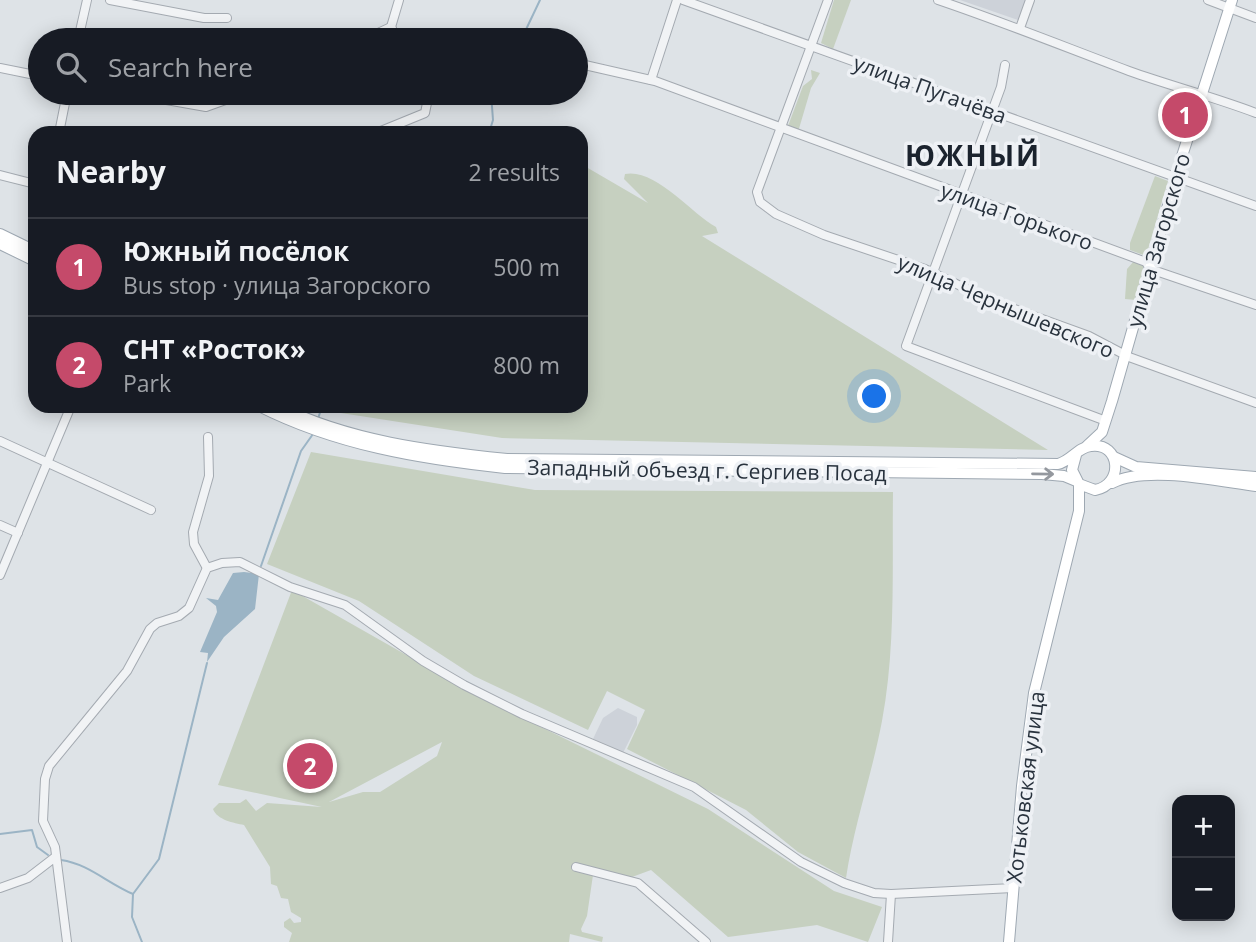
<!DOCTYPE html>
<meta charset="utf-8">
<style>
:root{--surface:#171b24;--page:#242831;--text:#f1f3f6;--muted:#9ea1a6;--line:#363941;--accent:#c54a6a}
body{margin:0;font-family:"Open Sans",sans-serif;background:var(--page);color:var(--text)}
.controls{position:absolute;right:21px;bottom:21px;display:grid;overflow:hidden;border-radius:14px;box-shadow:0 4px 18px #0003}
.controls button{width:63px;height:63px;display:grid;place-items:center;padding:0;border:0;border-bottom:2px solid var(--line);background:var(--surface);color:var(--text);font:35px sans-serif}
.you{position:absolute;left:875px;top:397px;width:24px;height:24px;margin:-18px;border:5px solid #fff;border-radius:50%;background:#1a73e8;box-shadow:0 0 0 10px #1a73e833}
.badge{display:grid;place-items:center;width:46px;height:46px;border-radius:50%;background:var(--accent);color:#fff;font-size:23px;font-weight:700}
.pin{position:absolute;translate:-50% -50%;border:4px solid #fff;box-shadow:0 2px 7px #0006}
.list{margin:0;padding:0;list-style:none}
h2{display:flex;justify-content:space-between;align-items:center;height:91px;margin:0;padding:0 28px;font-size:30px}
h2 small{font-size:23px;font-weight:400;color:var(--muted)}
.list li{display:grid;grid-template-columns:46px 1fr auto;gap:21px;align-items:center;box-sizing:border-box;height:98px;padding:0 28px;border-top:2px solid var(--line)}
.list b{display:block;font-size:26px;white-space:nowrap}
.list p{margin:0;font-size:23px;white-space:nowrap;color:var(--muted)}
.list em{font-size:23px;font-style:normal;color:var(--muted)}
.icon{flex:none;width:38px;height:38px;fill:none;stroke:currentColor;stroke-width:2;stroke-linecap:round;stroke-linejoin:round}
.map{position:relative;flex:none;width:1256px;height:942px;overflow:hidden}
.search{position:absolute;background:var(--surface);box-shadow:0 4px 18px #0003;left:28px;top:28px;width:560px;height:77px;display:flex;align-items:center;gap:18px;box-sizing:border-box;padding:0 24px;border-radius:38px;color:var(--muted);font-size:26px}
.panel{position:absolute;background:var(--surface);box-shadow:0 4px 18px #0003;left:28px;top:126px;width:560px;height:287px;border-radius:21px}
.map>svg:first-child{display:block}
.built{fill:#cdd2d9}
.green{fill:#c6d0c0;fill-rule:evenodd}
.water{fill:#9bb4c5}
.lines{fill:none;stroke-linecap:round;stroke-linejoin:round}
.stream{stroke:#9bb4c5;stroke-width:2}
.minor-casing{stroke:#a4aab1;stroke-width:10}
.major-casing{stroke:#9ea8b2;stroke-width:12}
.minor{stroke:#f1f3f5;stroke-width:8}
.major{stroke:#fff;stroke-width:10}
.oneway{stroke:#94989e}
.labels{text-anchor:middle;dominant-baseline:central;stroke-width:7;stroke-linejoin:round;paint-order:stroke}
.street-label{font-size:21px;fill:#28323d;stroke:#eef1f5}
.district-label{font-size:28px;font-weight:bold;letter-spacing:2px;fill:#1b232e;stroke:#eef1f5}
</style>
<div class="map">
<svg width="1256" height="942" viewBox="0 0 1256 942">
<rect width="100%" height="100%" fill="#dee3e7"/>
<g class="built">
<polygon points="960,0 1028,0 1021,21"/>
<polygon points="618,708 637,717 637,725 623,753 593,739 603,718"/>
</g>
<g class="green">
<polygon points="834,0 851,0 833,49 821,43"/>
<polygon points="811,70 820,73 811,88 798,132 788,126 803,86 812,79"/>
<path d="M 581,164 L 648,203 L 624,179 L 625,174 C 655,168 691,213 716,227 L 718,233 L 702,236 L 1048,450 L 502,438 L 328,411 L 329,406 L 581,406 Z"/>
<polygon points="1155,176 1168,181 1146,256 1130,250 1130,243"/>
<polygon points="1134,261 1144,264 1136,300 1125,299 1127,269"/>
<path d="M 311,452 L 535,490 L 893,492 C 892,567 896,647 882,721 C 872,774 854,825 846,878 L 798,852 L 746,810 L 627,749 L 645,710 L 607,691 L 588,730 L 474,676 L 359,601 L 267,564 Z"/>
<path d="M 292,590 L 482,698 L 708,809 L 834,891 L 882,907 L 868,942 L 817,925 L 728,937 L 651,870 L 632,877 L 603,870 L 593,875 L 587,916 L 581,929 L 582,932 L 603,937 L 602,942 L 570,934 L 569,942 L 289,942 L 292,933 L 284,927 L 284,922 L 290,918 L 294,923 L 301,922 L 301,918 L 291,912 L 288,899 L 281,898 L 277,886 L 271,884 L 270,867 L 244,825 C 234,823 217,820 213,809 L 219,803 L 240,803 L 246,799 L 256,811 L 267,803 L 322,807 L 218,785 ZM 442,742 L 437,756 L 380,792 L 363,792 L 329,802 Z"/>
</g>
<polygon class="water" points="244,572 259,574 255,609 224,637 207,662 208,653 200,652 217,612 216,606 206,598 218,600 233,573"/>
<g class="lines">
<g class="stream">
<polyline points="521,40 540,0"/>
<polyline points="489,133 493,120 491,93"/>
<polyline points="318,419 322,406"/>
<polyline points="261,566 301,451 313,434"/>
<polyline points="0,834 32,830 37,847 48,855"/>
<path d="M 61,860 C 89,864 107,883 133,894"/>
<polyline points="142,942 132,917 133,894 159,859 207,663"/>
</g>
<defs>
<g id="minor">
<polyline points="110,0 204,18 227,18"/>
<polyline points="683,0 1256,206"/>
<polyline points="828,0 757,192 760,202 776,214 824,235 925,269 990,300 1089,336 1129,357 1256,403"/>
<path d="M 938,0 C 1003,22 1065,47 1129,71 C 1171,86 1214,97 1256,113"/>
<polyline points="1208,0 1256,18"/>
<polyline points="391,27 399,0"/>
<polyline points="391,27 398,40"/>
<polyline points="1020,28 1030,0"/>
<polyline points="78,40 87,0"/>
<polyline points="363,40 391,27"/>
<polyline points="576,63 655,81 1146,262 1150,269 1256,305"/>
<polyline points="1005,65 1001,87 906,346 1106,421"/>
<polyline points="0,68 40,76"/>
<polyline points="651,80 677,0"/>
<polyline points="127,93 206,107 245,93"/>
<polyline points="59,133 67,93"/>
<polyline points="376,133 425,113 427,103 423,93"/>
<polyline points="0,175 35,184"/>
<polyline points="0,441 151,510"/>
<polyline points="0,525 18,533"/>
<polyline points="207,568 194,544 193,532 209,476 208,437"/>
<polyline points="0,575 71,406"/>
<polyline points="576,867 638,883 706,942"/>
<polyline points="0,888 28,878 54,858"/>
<polyline points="67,942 55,847 43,821 45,779 49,766 127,671 150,629 157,623 179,616 189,608 207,568 222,563 240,562 290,587 345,605 423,661 464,685 522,714 694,787 801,862 844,883 874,893 891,894 1013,888"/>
<polyline points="888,942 891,894"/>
</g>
<g id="major">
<polyline points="0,234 35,251"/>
<polyline points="0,244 35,261"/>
<path d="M 259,406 C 336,445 420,459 505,468 L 1042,474 L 1064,476 L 1076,481"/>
<path d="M 278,406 C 349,441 429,451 507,459 L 1058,464 C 1071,461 1078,447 1091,446 C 1121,442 1124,485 1095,490 L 1079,484 L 1072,470 L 1076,455"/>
<polyline points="1087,446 1102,432 1112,401 1183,153 1232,0"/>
<polyline points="1114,457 1136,467 1256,477"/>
<path d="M 1112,483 C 1146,465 1218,481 1256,486"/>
<polyline points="1009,942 1022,786 1034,693 1079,511 1079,484"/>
</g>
</defs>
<use href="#minor" class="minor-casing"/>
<use href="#major" class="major-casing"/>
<use href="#minor" class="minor"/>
<use href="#major" class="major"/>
</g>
<defs><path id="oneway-shaft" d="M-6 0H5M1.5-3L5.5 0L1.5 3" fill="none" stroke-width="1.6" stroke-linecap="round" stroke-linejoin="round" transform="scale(1.75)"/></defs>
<use class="oneway" href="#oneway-shaft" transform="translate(1043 474) rotate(1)"/>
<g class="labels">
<g class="street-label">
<text transform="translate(930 89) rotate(20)">улица Пугачёва</text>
<text transform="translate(1017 216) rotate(20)">улица Горького</text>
<text transform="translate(1158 240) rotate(-74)">улица Загорского</text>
<text transform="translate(1006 306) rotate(23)">улица Чернышевского</text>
<text transform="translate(707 470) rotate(1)">Западный объезд г. Сергиев Посад</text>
<text transform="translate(1025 787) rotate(-83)">Хотьковская улица</text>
</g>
<g class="district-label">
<text x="973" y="155">ЮЖНЫЙ</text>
</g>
</g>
</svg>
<div class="controls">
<button>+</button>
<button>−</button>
</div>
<div class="you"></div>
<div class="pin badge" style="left:1185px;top:115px">1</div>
<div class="pin badge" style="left:310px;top:766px">2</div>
<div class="search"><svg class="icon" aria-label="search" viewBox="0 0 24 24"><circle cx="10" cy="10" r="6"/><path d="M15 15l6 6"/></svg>Search here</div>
<section class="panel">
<h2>Nearby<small>2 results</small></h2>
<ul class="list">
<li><span class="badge">1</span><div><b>Южный посёлок</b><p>Bus stop · улица Загорского</p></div><em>500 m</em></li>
<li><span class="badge">2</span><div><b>СНТ «Росток»</b><p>Park</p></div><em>800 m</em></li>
</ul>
</section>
</div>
